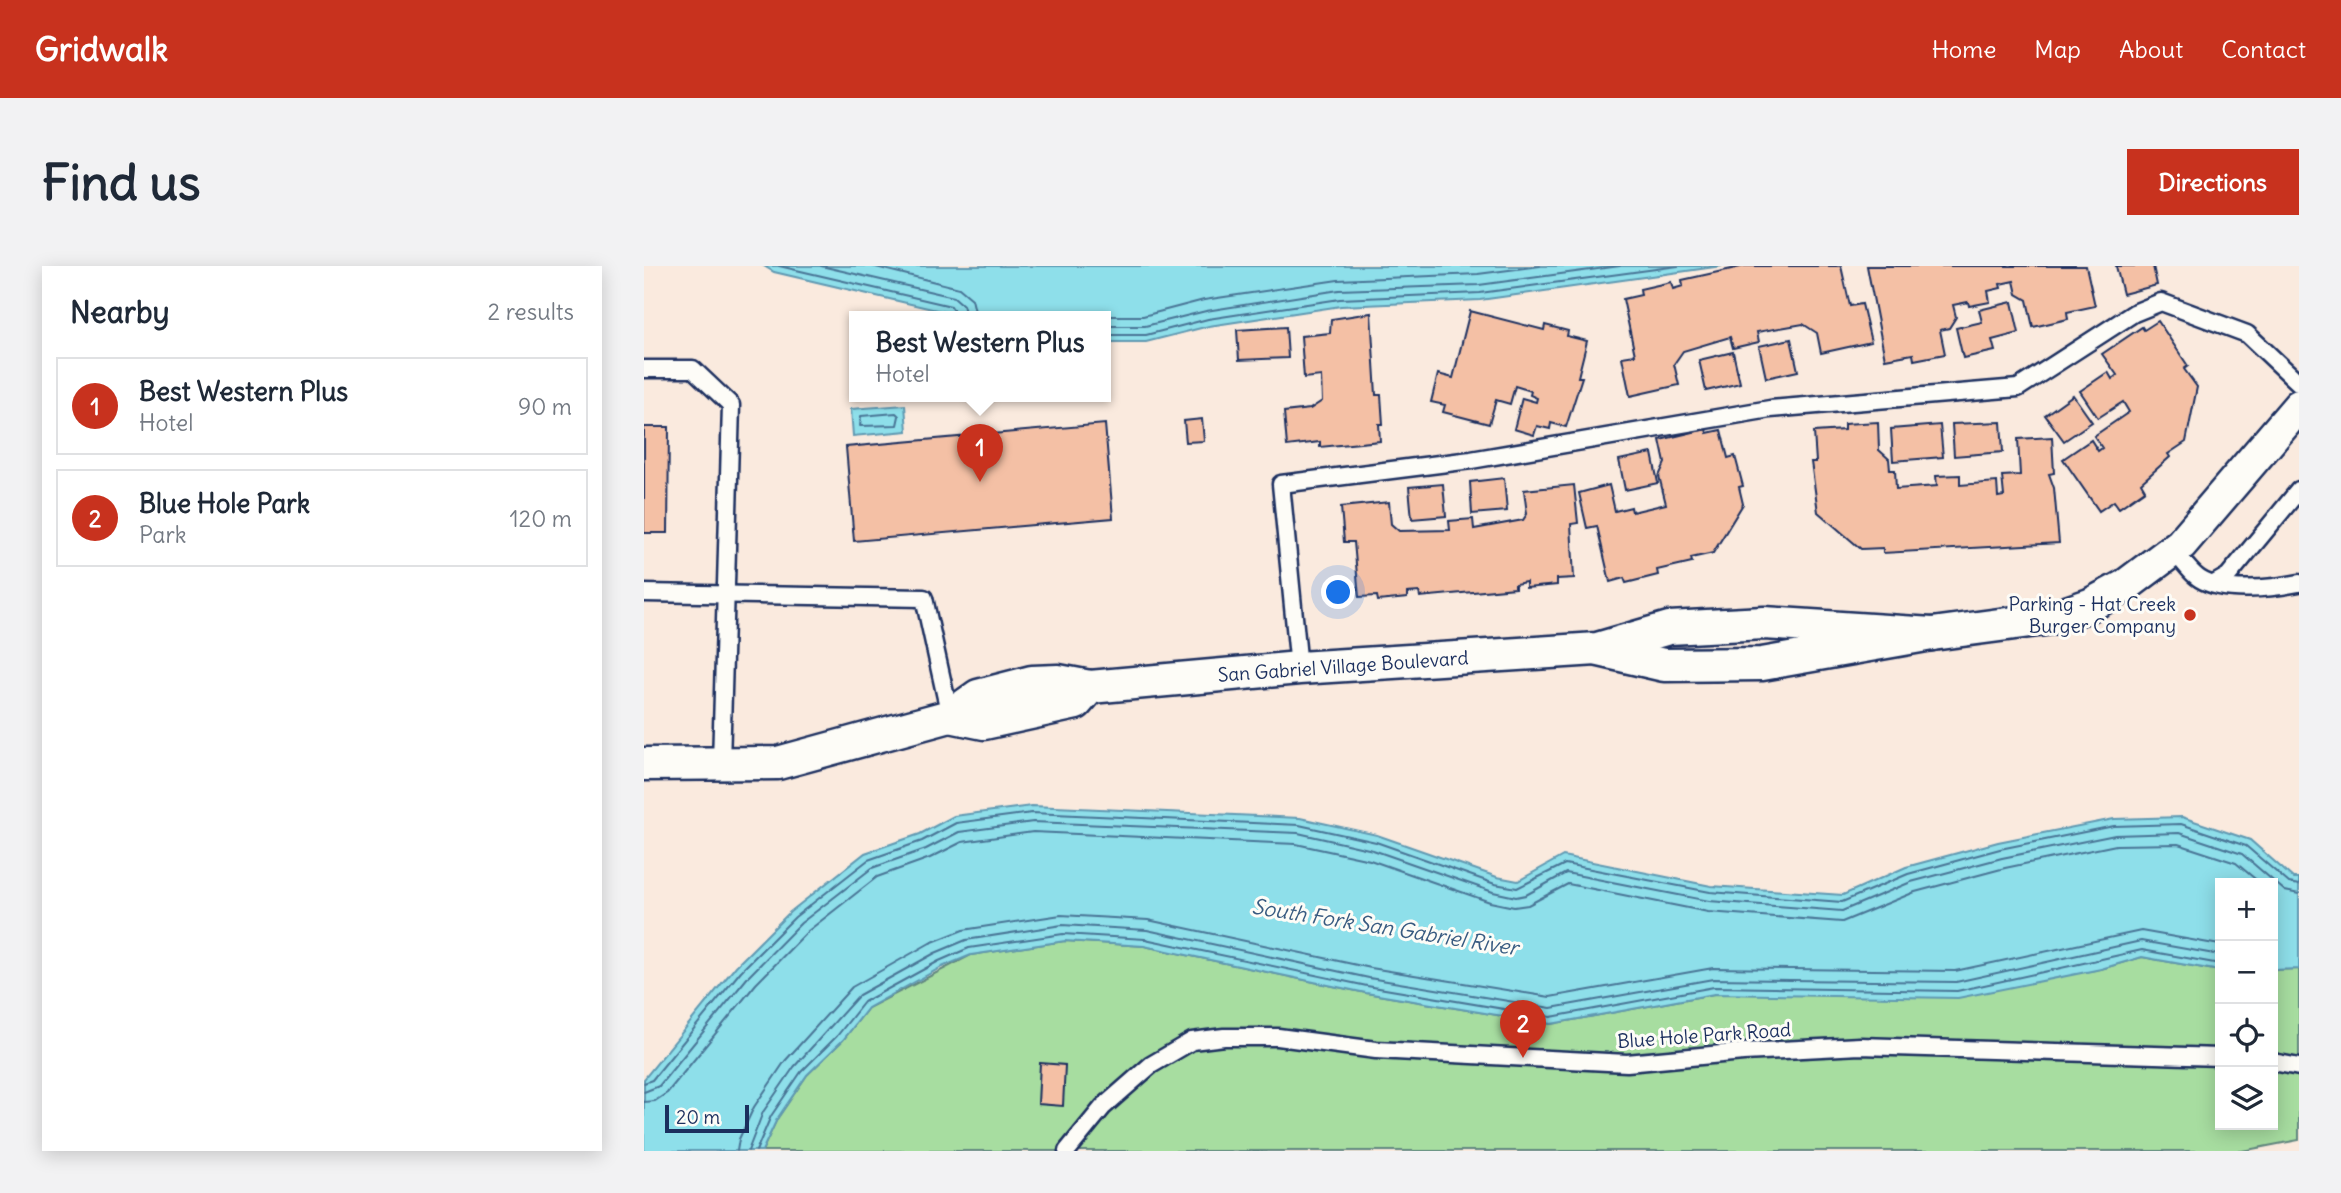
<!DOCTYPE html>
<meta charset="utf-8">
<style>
:root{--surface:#fff;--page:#f2f2f3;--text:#1f2937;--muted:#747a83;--line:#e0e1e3;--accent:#c8321e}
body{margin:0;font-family:Delius,sans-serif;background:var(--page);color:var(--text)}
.controls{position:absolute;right:21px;bottom:21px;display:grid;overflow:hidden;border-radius:0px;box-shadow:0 4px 18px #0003}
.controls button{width:63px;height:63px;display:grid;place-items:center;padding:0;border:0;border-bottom:2px solid var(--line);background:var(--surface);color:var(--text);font:35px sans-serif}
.scale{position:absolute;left:21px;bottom:18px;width:84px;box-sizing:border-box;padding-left:7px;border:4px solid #1b2f5e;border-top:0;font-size:19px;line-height:24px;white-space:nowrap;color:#1b2f5e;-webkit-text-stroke:5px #fdfcf7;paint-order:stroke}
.you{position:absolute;left:695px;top:327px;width:24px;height:24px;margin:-18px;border:5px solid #fff;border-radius:50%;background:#1a73e8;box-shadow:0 0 0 10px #1a73e833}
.badge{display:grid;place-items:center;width:46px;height:46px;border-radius:50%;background:var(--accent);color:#fff;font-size:23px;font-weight:700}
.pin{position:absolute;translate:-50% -58px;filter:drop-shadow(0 2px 4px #0008)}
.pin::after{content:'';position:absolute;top:37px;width:24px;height:21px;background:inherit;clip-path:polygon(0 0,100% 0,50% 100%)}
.popup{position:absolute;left:205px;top:45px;width:262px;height:91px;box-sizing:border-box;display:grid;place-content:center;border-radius:0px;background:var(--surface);filter:drop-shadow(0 2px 5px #0005);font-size:23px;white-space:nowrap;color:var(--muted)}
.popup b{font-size:26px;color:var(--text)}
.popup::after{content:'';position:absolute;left:50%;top:100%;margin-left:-14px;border:14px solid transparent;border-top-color:var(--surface)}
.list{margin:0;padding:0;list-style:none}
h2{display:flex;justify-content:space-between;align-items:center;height:91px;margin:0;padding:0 28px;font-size:30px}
h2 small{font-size:23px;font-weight:400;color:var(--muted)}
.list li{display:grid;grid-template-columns:46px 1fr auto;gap:21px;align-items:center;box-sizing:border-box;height:98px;margin:0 14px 14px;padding:0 14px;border:2px solid var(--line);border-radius:0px}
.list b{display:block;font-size:26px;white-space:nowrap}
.list p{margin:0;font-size:23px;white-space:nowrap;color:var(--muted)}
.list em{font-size:23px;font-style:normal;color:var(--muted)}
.icon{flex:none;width:38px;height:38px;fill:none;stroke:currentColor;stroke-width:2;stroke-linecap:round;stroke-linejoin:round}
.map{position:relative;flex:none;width:1655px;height:885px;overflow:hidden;border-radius:0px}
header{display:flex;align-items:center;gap:42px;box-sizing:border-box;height:98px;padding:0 35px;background:var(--accent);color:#fff}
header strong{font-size:33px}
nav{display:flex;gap:38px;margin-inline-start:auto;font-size:24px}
.intro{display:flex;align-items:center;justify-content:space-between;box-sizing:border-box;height:168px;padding:0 42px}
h1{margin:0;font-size:49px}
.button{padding:18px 32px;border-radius:0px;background:var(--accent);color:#fff;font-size:24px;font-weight:700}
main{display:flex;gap:42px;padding:0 42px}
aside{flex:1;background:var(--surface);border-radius:0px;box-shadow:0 4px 18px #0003}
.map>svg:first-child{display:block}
.green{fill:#a7dda0;stroke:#61867f;stroke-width:2}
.water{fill:#8edfea;stroke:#6099b2;stroke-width:2}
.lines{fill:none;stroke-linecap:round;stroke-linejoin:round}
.shore{stroke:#497596;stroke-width:2}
.building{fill:#f4c0a5;stroke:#1b2f5e;stroke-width:2}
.service-casing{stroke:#1b2f5e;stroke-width:21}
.minor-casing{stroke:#1b2f5e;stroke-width:37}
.service{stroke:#fdfcf7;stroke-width:16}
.minor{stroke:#fdfcf7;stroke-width:32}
.poi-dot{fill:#c8321e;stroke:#fdfcf7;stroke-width:2.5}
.labels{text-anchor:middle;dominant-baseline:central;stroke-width:6;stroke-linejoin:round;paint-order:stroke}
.poi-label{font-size:19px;fill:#1b2f5e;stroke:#fdfcf7;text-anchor:end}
.street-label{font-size:19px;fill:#1b2f5e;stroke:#fdfcf7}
.water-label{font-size:21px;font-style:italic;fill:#385b81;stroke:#fdfcf7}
</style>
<header>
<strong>Gridwalk</strong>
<nav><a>Home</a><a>Map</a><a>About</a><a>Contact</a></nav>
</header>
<div class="intro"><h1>Find us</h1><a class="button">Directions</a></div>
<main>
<aside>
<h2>Nearby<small>2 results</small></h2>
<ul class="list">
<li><span class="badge">1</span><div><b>Best Western Plus</b><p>Hotel</p></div><em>90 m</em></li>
<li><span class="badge">2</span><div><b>Blue Hole Park</b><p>Park</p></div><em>120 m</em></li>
</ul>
</aside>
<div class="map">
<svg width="1655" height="885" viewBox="0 0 1655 885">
<rect width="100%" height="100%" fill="#faeade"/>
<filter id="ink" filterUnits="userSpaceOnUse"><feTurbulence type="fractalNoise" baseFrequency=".0143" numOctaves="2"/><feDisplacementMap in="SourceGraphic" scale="14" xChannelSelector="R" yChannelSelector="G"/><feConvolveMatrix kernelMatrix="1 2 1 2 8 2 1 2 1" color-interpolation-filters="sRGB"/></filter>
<g filter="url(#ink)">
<polygon class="green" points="421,675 500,680 722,727 907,758 1070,728 1178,728 1386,715 1457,703 1498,691 1576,705 1576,859 1629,859 1629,704 1655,703 1655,874 1598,885 118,885 133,853 163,809 199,774 224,742 327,689"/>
<g class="water">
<polygon points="120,0 1078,0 836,34 697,40 565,60 502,76 462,76 462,50 318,50 130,6"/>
<polygon points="261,139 263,165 209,170 207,143"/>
<polygon points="388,540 656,552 733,569 853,611 874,615 919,590 1067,620 1199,629 1262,601 1354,576 1470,553 1538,551 1606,574 1649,612 1655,612 1655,703 1629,704 1629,617 1576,617 1576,705 1498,691 1457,703 1314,732 1070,728 907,758 722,727 500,680 421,675 327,689 298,701 224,742 199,774 163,809 133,853 118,885 0,885 0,813 92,700 146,646 221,587 276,568 310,550"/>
</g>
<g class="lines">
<g class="shore">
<polyline points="135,0 307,40 313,50"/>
<polyline points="177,0 310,31 319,39 322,50"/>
<polyline points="228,0 315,22 328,33 332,50"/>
<polyline points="460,50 499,50 560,34 694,14 834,8 896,0"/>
<polyline points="462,60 501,60 562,45 695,24 835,19 976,0"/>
<polyline points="462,69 502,69 564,53 696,33 836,27 1034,0"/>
<polygon points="252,147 255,150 253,159 216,160 217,150"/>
<polyline points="0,817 8,814 97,705 151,651 224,594 278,575 312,557 388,547 655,559 732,576 851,618 873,622 921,598 1066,626 1198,636 1264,608 1356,583 1470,560 1537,558 1602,580 1645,617 1655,619"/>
<polyline points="0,826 15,820 104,711 157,657 228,602 282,583 315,566 389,556 654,567 729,584 849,626 872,631 882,629 922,607 1065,635 1198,645 1267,616 1358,592 1471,569 1535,567 1598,588 1641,625 1655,628"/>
<polyline points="0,836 11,835 23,827 112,718 164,665 233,611 286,592 318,576 389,566 652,578 726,594 846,636 870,641 884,639 924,618 1064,646 1198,656 1271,626 1361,602 1472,579 1534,578 1592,597 1616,617"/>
<polyline points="93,885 95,873 110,841 141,795 208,721 286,677 319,664 417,649 504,654 727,702 906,731 1069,702 1311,705 1497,665 1576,679"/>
<polyline points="104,885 119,846 150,801 215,729 291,687 322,674 418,659 503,664 725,712 907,742 1069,713 1312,716 1497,675 1576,689"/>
<polyline points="112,885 127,850 157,806 193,770 220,736 295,695 325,682 419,668 501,673 723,720 907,751 1070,721 1313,725 1498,684 1576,698"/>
</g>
</g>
<g class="building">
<polygon points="1101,0 1197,0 1206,40 1218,38 1227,76 1177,87 1173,67 1159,58 1113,66 1115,76 1089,82 1086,71 1039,85 1030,98 1035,119 986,130 978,91 991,89 979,33 997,29 996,23 1027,16 1029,23 1039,20 1038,14"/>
<polygon points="1223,0 1442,0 1451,40 1423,46 1424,53 1389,61 1383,34 1373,28 1370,15 1356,18 1357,22 1344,25 1346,36 1325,40 1324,36 1309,39 1312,51 1305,62 1296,64 1301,88 1270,94 1269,88 1241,93"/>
<polygon points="1472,0 1509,0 1513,19 1479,28"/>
<polygon points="1368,36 1375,67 1348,74 1351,85 1319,92 1312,62 1338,56 1335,44"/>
<polygon points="826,45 900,64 901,59 924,65 923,70 943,75 934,111 938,111 922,161 907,157 906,163 893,160 890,169 870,163 878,132 892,136 893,132 886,129 887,125 871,120 866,138 852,134 845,158 799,146 801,139 787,136 794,108 809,112"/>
<polygon points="727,47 732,129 737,129 739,158 735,158 736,175 676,181 676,176 643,180 640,146 666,143 678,135 677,110 660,112 657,70 686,67 687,53"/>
<polygon points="1514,55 1544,100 1540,103 1553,121 1542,176 1524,188 1526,191 1497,217 1501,224 1475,242 1470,235 1455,245 1419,193 1447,174 1454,185 1458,182 1450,170 1485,146 1479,136 1454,152 1436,125 1464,106 1468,113 1473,109 1458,88 1498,61 1500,64"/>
<polygon points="642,61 644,92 595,94 593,64"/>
<polygon points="1147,73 1154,105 1122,112 1115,80"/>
<polygon points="1089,86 1096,117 1062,125 1055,94"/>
<polygon points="1429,129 1448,156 1420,175 1401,149"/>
<polygon points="558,153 560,175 542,176 540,155"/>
<polygon points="1234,156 1235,184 1245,193 1246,204 1251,204 1252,223 1293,220 1292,210 1316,209 1316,219 1353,216 1354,231 1360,230 1358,210 1376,209 1374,173 1408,171 1410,207 1405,208 1410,222 1415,277 1239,287 1239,282 1217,283 1174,246 1167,196 1172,196 1170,166 1200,164 1200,158"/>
<polygon points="1357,156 1359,186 1310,190 1308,158"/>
<polygon points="461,158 469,252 210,275 202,181"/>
<polygon points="1296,159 1299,191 1249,195 1247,163"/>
<polygon points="0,161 25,161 24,267 0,267"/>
<polygon points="1062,163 1063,167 1077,164 1084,192 1091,190 1099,220 1095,221 1099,238 1069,287 1047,292 1048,296 1013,304 1014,309 982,317 980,312 966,316 953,260 943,262 935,227 965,219 971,245 987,241 988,246 1022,238 1015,210 1021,197 1016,174"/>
<polygon points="1008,187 1014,217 981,224 975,194"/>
<polygon points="860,212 863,245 828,248 826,216"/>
<polygon points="799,218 802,250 768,253 765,221"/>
<polygon points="930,219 934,257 927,258 930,312 913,313 913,319 882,322 882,316 871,318 871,322 776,331 775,326 763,327 763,332 734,335 733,330 715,331 710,276 700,276 697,241 745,236 747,258 755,265 806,264 805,255 829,253 830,263 879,254 883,248 880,224"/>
<polygon points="396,797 421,799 419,840 394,838"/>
</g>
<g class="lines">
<defs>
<g id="service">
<polyline points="0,103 49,103 87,139 77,498"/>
<path d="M 1530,284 C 1537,293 1546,307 1556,313 C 1580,328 1629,322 1655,317"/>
<polyline points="1570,318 1584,310 1655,224"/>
<polyline points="0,327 280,332 306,450"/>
<polyline points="655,402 637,218 827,194 1126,143 1374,122 1490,47 1517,36 1603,68 1655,117"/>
<polyline points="1629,796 1655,801"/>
<polyline points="423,885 459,841 507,799 548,775 580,771 634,771 732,784 983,797 1099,786 1216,780 1576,791"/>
</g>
<g id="minor">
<polyline points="955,384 1020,399 1118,398 1288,368 1408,352 1446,339 1481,320 1537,278 1655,140"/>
<polyline points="306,450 340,457 432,437 446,421"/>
<polyline points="0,498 134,497 306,450 334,430 388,416 414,415 446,421 655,402 953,383 1025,362 1120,357 1288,368"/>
</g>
</defs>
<use href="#service" class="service-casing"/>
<use href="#minor" class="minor-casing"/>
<use href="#service" class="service"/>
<use href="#minor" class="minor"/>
</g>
</g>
<circle class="poi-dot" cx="1546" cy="349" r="7"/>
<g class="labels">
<g class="poi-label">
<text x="1532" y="338">Parking - Hat Creek<tspan x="1532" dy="22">Burger Company</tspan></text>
</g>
<g class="street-label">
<text transform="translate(699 400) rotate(-4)">San Gabriel Village Boulevard</text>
<text transform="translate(1060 769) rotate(-4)">Blue Hole Park Road</text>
</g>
<g class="water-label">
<text transform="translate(741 661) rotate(9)">South Fork San Gabriel River</text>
</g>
</g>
</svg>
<div class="controls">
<button>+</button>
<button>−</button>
<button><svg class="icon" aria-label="locate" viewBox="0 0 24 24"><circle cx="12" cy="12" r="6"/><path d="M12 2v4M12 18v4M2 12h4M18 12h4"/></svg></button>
<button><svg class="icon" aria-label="layers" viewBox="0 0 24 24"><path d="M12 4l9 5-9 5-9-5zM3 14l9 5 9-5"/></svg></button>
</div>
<div class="scale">20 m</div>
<div class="you"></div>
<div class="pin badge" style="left:336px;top:216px">1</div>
<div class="popup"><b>Best Western Plus</b>Hotel</div>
<div class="pin badge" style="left:879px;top:792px">2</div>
</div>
</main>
